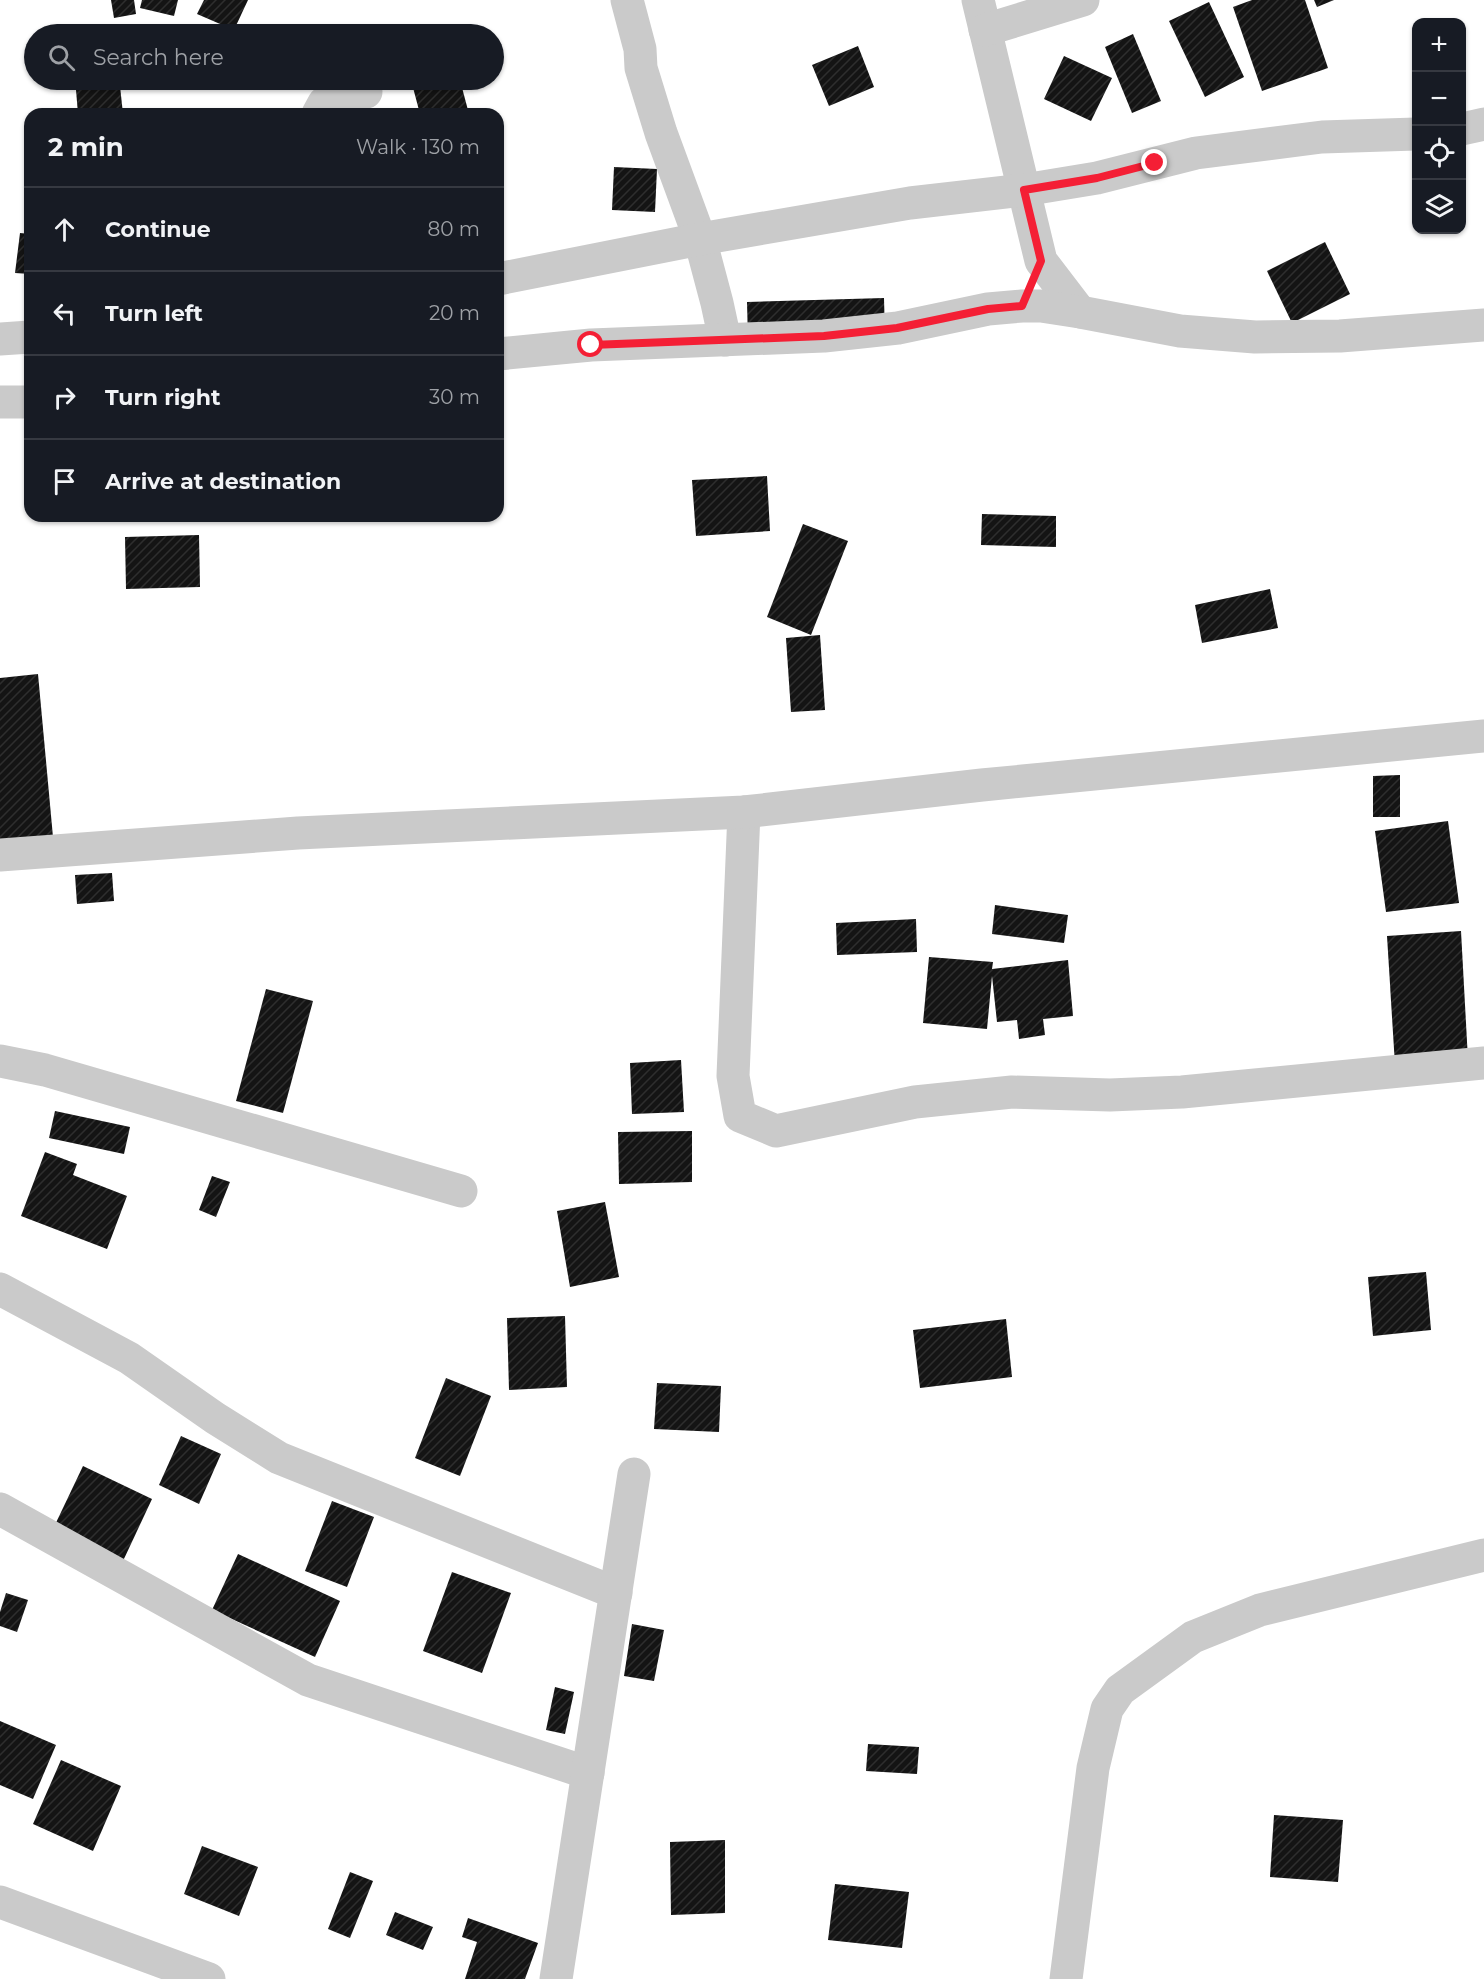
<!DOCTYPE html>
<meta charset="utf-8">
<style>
:root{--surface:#171b24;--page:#20242c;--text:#f1f3f6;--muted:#9ea1a6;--line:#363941}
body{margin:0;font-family:Montserrat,sans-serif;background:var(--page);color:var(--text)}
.controls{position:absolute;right:18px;top:18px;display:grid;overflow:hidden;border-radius:12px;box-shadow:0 2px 4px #0004}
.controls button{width:54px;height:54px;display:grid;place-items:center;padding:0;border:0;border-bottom:2px solid var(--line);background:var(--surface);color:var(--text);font:30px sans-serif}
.stop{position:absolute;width:18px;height:18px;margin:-14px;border:4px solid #f41f35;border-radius:50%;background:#fff}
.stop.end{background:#f41f35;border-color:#fff;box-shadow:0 2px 6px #0008}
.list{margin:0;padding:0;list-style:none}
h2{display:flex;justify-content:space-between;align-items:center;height:78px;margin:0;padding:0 24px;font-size:26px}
h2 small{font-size:20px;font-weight:400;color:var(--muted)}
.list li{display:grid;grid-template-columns:39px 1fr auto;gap:18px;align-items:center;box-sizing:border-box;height:84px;padding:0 24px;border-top:2px solid var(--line)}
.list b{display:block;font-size:22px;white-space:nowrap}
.list em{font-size:20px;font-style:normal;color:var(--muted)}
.icon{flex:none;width:33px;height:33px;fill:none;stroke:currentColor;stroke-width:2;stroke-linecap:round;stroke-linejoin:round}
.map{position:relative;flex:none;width:1484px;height:1979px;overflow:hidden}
.search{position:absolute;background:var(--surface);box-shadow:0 2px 4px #0004;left:24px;top:24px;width:480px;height:66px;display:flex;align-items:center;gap:15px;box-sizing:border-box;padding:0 21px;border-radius:33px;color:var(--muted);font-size:22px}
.panel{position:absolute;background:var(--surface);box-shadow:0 2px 4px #0004;left:24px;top:108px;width:480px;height:414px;border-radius:18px}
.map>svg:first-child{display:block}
.building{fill:url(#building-hatch)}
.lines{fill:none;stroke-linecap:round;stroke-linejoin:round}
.minor{stroke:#cacaca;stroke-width:33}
.route{stroke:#f41f35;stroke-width:8}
</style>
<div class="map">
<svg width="1484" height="1979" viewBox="0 0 1484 1979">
<defs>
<pattern id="building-hatch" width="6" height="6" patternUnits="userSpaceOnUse" patternTransform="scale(1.5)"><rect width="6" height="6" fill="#141414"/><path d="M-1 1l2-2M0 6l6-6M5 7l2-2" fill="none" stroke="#2e2e2e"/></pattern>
</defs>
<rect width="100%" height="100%" fill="#fff"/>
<g class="building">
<polygon points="111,0 134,0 136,14 114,18"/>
<polygon points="142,0 178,0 174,16 140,8"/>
<polygon points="204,0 248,0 234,30 197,14"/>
<polygon points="1252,0 1305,0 1328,68 1262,91 1233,7"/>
<polygon points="1314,0 1334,0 1317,7"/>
<polygon points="1209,2 1244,77 1205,97 1169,21"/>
<polygon points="145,24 205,33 205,34 143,34"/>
<polygon points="1133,34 1161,101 1132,113 1105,47"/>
<polygon points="858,46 874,87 829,106 812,65"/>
<polygon points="1064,56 1112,78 1091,121 1044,99"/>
<polygon points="411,80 460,80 469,114 420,114"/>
<polygon points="120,86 123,114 78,114 76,90"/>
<polygon points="614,167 657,169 655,212 612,210"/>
<polygon points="20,233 30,234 30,274 15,273"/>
<polygon points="1325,242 1350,294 1292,323 1267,271"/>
<polygon points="884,298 885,337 748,341 747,302"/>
<polygon points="767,476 770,531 696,536 692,480"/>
<polygon points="982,514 1056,516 1056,547 981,545"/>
<polygon points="803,524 848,541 811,635 767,617"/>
<polygon points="199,535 200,587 126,589 125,537"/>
<polygon points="1270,589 1278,628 1202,643 1195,605"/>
<polygon points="820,635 825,710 791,712 786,638"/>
<polygon points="38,674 53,837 0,842 0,678"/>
<polygon points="1400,775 1400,817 1373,817 1373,776"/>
<polygon points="1448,821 1459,903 1386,912 1375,831"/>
<polygon points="112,873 114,901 77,904 75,875"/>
<polygon points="995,905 1068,915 1064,943 992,934"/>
<polygon points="916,919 917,952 837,955 836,923"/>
<polygon points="1461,931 1468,1060 1395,1065 1387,936"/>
<polygon points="929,957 993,962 992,969 1068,960 1073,1016 1043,1019 1045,1035 1019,1039 1017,1020 997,1022 992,976 987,1029 923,1023"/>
<polygon points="266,989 313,1001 283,1113 236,1101"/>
<polygon points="681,1060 684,1112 632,1114 630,1063"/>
<polygon points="55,1111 130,1127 124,1154 49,1138"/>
<polygon points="692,1131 692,1182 619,1184 618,1132"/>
<polygon points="45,1152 77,1164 73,1175 127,1196 107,1249 21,1216"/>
<polygon points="212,1176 230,1182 216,1217 199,1210"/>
<polygon points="605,1202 619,1277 570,1287 557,1211"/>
<polygon points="1426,1272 1431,1330 1373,1336 1368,1277"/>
<polygon points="565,1316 567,1387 509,1390 507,1318"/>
<polygon points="1006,1319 1012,1377 920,1388 913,1330"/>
<polygon points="446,1378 491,1396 460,1476 415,1458"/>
<polygon points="657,1383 721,1386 719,1432 654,1429"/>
<polygon points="181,1436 221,1454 199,1504 159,1485"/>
<polygon points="83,1466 152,1499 123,1561 53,1529"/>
<polygon points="332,1501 374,1517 347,1587 305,1571"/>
<polygon points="238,1554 340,1601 315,1657 212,1610"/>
<polygon points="452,1572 511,1593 482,1673 423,1651"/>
<polygon points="6,1593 28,1600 17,1632 0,1626 0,1612"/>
<polygon points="632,1624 664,1630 654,1681 624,1676"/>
<polygon points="555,1687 574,1692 565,1734 546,1730"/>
<polygon points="0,1721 56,1745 33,1799 0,1785"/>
<polygon points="868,1744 919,1747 917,1774 866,1771"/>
<polygon points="61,1760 121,1786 93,1851 33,1824"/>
<polygon points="1274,1815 1343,1820 1338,1882 1270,1877"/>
<polygon points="725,1840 725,1913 671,1915 670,1842"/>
<polygon points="202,1846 258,1867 239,1916 184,1894"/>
<polygon points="350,1872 373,1881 350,1938 328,1929"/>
<polygon points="835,1884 909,1892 902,1948 828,1940"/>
<polygon points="395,1912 433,1927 423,1950 386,1935"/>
<polygon points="468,1918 538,1943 525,1979 465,1979 477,1942 462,1937"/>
</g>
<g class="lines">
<g class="minor">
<polyline points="627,0 640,49 641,68 661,133 700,239 717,303 725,340"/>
<polyline points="978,0 1041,261 1080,312"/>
<polyline points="985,30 1083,0"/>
<polyline points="318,114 324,103 366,92"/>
<polyline points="1462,129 1484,124"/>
<polyline points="498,279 700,239 910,203 1024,190 1097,178 1196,153 1322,137 1416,134"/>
<polyline points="0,339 30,337"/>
<polyline points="498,354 591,345 824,336 898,328 988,309 1022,306 1041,306 1080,312 1180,331 1255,337 1340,336 1484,325"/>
<polyline points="0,402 30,402"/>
<polyline points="744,812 733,1076 740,1116 776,1131 915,1102 1012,1092 1110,1095 1182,1092 1484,1063"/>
<polyline points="0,855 298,833 744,812 982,785 1484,736"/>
<polyline points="0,1061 45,1070 461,1191"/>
<polyline points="0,1289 129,1358 215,1418 279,1458 616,1593"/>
<polyline points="0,1509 308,1680 588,1773"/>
<polyline points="0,1902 209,1979"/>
<polyline points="556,1979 634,1474"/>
<polyline points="1066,1979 1093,1768 1107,1709 1120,1690 1193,1637 1260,1610 1484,1555"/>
</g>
</g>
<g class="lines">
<polyline class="route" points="591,345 824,336 897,328 988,309 1022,306 1041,261 1024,190 1097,178 1155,163"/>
</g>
</svg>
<div class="controls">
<button>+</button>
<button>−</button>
<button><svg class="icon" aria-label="locate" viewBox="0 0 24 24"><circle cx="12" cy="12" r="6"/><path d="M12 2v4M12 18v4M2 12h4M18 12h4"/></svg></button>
<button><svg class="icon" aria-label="layers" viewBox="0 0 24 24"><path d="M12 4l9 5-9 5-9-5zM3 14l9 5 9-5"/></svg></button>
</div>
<div class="stop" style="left:591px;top:345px"></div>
<div class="stop end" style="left:1155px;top:163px"></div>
<div class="search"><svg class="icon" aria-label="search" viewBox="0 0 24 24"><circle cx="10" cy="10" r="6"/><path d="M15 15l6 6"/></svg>Search here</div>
<section class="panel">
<h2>2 min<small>Walk · 130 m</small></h2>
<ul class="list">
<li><svg class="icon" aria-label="ahead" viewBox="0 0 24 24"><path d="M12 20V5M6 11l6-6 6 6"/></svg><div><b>Continue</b></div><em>80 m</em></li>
<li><svg class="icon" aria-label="left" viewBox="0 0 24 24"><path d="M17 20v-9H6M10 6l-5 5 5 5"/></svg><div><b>Turn left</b></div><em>20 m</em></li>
<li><svg class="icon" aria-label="right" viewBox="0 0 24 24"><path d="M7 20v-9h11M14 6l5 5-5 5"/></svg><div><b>Turn right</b></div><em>30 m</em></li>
<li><svg class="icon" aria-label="arrive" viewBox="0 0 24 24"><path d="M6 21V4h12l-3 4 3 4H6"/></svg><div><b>Arrive at destination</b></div></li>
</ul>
</section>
</div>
